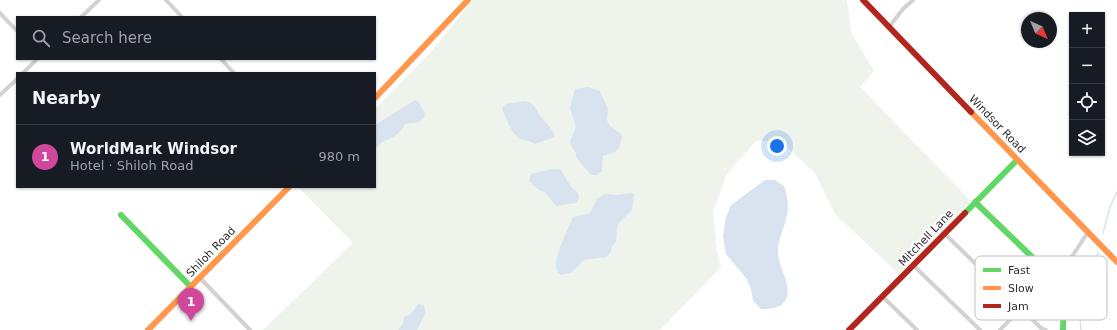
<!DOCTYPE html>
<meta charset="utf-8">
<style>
:root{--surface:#171b24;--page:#20242c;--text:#f1f3f6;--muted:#9ea1a6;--line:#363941;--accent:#767676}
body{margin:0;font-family:"DejaVu Sans",sans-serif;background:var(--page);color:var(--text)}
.controls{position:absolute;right:12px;top:12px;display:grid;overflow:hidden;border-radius:0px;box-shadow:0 1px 3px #0004}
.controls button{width:36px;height:36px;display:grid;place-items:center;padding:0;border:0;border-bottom:1px solid var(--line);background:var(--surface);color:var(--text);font:20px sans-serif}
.compass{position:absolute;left:1021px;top:12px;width:36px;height:36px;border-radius:50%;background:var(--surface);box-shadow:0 1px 3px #0004;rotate:136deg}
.you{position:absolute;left:777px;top:146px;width:14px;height:14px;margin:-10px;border:3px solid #fff;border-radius:50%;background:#1a73e8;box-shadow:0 0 0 6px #1a73e833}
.badge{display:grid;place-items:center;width:26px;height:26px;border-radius:50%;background:var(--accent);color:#fff;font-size:13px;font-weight:700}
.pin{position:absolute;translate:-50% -33px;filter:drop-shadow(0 1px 2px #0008)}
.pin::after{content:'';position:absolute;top:21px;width:14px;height:12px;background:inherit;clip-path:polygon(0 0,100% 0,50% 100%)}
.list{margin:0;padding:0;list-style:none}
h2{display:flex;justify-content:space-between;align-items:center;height:52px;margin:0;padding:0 16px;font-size:17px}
h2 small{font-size:13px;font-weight:400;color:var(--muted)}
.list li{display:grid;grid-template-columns:26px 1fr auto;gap:12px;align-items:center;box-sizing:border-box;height:64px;padding:0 16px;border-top:1px solid var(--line)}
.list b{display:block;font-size:15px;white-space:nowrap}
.list p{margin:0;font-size:13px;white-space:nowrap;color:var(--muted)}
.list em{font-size:13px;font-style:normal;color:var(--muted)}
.icon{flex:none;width:22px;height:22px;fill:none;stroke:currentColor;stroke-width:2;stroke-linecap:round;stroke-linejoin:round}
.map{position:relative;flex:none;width:1117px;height:330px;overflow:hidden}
.search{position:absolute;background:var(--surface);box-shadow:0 1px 3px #0004;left:16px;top:16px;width:360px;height:44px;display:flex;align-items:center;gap:10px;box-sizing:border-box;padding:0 14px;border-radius:0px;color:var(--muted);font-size:15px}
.panel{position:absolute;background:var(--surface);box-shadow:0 1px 3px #0004;left:16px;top:72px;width:360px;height:116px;border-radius:0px}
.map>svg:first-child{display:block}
.green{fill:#eef3eb}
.water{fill:#d9e3ef}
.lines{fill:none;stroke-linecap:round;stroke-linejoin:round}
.stream{stroke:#d9e3ef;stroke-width:1.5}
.street{stroke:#d2d2d2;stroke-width:4}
.fast{stroke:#63d668;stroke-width:6}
.slow{stroke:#ff974d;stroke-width:6}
.jam{stroke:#b3261e;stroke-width:6}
.labels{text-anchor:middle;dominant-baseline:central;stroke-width:4;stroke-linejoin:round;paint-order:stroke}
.street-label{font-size:11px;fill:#2d2d2d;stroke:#fff}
.key{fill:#fff;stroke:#c0c0c0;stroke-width:1}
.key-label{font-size:11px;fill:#2d2d2d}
</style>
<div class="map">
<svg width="1117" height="330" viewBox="0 0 1117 330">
<rect width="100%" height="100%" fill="#fff"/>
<polygon class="green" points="473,0 847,0 851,32 874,71 860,87 971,201 899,274 835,214 815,173 780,141 756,141 727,174 713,211 717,252 721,267 660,330 263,330 353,243 299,188 375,187 375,109 429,54"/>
<g class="water">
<polygon points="588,87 600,91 608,109 607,120 610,126 621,134 622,138 619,148 615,152 603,156 602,171 597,175 591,175 576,157 576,153 571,146 570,141 576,127 570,108 575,89"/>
<path d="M 415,100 L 417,101 C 420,104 424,111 425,115 C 421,125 413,122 405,124 C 397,141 385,136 375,149 L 375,125 Z"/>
<path d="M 525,101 C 536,103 535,110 541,117 C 547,124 553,129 555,137 L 535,144 C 529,140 525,141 520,139 C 511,133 506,118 502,108 L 506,104 Z"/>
<polygon points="551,169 560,169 571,187 578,193 579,198 577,203 556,206 545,192 539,190 529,181 531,174"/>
<path d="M 765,180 L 775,180 L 784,186 C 786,192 788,200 788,207 C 788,221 779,235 778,249 C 777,266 791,281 787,297 C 783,309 771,309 761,309 L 753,301 L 751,289 L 746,278 L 726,254 L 723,236 L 726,217 L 731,205 Z"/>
<path d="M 634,193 L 632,210 L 619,223 L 617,228 L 616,242 L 612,246 L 610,253 L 606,257 L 584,260 L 571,273 L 561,275 C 559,273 556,271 556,267 C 554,256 569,228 573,217 L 590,213 L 597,199 L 605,194 L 616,195 Z"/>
<polygon points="418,304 424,305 425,313 417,330 398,330 403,324 404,317 411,314"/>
</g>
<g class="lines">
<g class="stream">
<polyline points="1103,233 1110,207 1117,192"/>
<polyline points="1081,330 1080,317 1088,277 1095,267 1098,252"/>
</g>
<g class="street">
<polyline points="166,0 182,17"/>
<polyline points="0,13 17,31"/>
<polyline points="81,17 99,0"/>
<polyline points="889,27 903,9 913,0"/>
<polyline points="221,59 234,73"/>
<polyline points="23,73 37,59"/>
<polyline points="0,95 17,79"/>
<polyline points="944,233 1041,328 1046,330"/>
<polyline points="913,265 980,330"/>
<polyline points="200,278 250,330"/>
<polyline points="882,296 917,330"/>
<polyline points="1000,330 1073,255 1088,232"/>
</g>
<g class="fast">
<polyline points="975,202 1056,280 1064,299 1063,330"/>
<polyline points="965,213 1017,160"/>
<polyline points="121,215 191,287"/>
</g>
<g class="slow">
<polyline points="375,98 468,0"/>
<polyline points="971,112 1117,262"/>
<polyline points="148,330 289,187"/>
</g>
<g class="jam">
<polyline points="863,0 971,112"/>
<polyline points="849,330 965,213"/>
</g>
</g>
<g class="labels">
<g class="street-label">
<text transform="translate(997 124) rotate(46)">Windsor Road</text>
<text transform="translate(926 238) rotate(-46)">Mitchell Lane</text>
<text transform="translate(211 252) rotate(-46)">Shiloh Road</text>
</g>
</g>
<rect x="975" y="256" width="132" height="64" rx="6" class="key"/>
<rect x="983" y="268" width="18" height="4" fill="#63d668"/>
<rect x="983" y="286" width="18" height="4" fill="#ff974d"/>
<rect x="983" y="304" width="18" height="4" fill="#b3261e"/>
<g class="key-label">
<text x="1008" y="274">Fast</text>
<text x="1008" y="292">Slow</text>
<text x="1008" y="310">Jam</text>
</g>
</svg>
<div class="controls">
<button>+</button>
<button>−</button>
<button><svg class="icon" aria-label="locate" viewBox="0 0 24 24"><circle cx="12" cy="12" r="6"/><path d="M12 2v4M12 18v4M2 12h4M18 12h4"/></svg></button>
<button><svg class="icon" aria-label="layers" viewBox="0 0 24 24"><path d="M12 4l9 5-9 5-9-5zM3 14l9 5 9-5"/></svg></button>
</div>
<svg class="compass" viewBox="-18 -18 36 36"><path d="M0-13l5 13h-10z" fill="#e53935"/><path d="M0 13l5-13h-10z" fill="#9ea1a6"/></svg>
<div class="you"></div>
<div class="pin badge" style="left:191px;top:321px;background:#d1479c">1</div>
<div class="search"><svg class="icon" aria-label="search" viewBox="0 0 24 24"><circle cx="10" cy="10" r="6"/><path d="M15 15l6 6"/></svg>Search here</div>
<section class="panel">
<h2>Nearby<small></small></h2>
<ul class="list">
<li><span class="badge" style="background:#d1479c">1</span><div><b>WorldMark Windsor</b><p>Hotel · Shiloh Road</p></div><em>980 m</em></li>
</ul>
</section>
</div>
